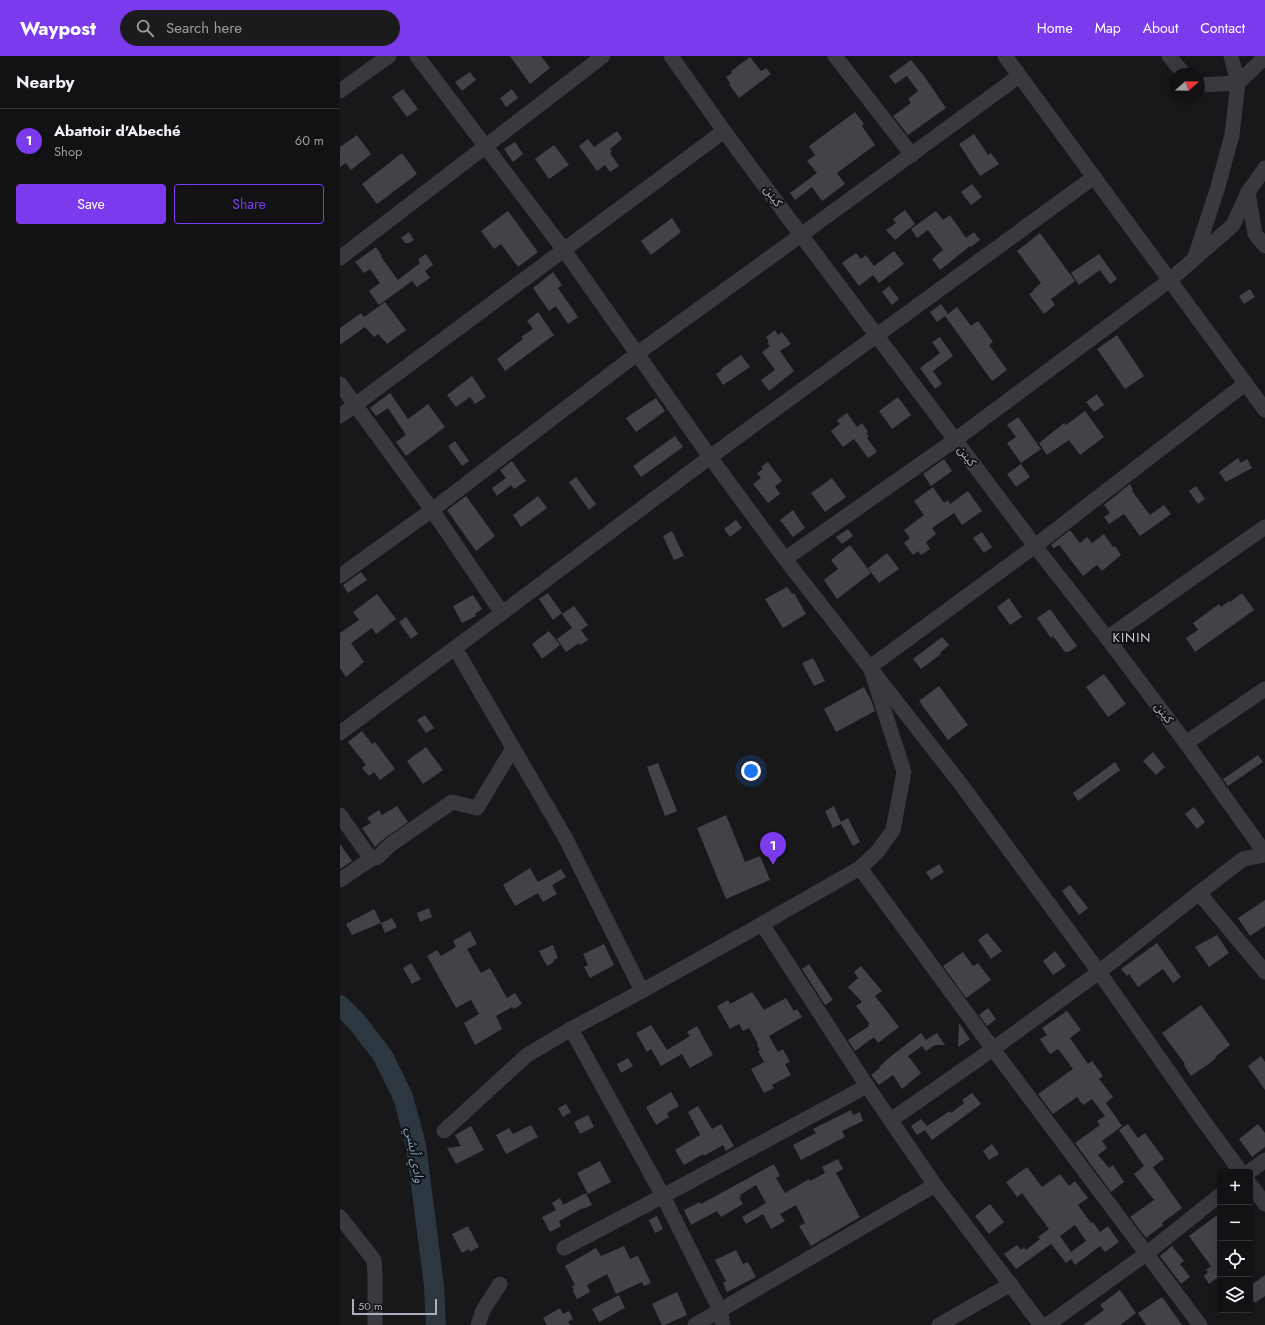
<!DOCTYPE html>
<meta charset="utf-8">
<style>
:root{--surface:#121214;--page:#1b1b1d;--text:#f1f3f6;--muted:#9c9ea0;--line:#313234;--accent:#7c3aed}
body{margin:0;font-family:Jost,"Noto Sans Arabic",sans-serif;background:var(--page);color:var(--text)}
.controls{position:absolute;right:12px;bottom:12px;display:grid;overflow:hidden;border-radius:4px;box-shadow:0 4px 16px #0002}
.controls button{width:36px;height:36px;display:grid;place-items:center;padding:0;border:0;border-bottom:1px solid var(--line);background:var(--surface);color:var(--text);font:20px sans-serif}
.compass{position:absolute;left:829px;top:12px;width:36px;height:36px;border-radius:50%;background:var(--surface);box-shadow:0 4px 16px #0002;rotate:70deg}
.scale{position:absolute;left:12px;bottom:10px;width:85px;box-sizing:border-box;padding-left:4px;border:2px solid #aaafbb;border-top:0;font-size:11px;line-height:14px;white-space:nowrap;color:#aaafbb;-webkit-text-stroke:3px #131316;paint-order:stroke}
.you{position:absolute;left:411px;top:715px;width:14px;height:14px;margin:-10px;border:3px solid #fff;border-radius:50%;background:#1a73e8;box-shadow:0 0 0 6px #1a73e833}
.badge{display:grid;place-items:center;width:26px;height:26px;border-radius:50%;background:var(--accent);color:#fff;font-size:13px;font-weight:700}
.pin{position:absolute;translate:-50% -33px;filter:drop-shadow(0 1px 2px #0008)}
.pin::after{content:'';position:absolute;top:21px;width:14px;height:12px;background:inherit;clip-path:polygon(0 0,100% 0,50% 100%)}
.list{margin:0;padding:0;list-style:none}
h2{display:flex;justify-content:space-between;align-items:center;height:52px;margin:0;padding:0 16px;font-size:17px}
h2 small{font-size:13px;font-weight:400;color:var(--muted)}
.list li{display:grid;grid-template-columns:26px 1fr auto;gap:12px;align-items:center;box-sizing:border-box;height:64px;padding:0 16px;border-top:1px solid var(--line)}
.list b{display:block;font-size:15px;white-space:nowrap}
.list p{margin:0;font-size:13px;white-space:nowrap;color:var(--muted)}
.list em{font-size:13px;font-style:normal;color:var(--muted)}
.actions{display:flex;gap:8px;padding:12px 16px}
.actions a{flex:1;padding:9px 0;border:1px solid var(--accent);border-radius:4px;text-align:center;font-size:14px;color:var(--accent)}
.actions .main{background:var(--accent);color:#fff}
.icon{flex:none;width:22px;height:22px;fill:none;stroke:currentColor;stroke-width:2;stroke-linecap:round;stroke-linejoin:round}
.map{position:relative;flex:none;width:925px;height:1269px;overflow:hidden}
header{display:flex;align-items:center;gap:24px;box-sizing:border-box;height:56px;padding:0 20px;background:var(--accent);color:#fff}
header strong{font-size:19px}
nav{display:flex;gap:22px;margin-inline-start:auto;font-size:14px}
.search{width:280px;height:36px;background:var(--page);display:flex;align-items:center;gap:10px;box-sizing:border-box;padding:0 14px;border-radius:22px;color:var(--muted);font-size:15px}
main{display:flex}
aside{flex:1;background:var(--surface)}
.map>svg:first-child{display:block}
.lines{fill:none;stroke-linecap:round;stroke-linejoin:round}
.river{stroke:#2d3740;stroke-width:20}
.building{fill:#424348;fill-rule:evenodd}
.minor{stroke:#393a40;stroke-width:15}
.labels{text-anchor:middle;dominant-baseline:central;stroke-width:4;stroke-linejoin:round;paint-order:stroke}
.street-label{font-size:12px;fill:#aaafbb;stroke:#131316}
.neighbourhood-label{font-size:13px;letter-spacing:1px;fill:#cbced7;stroke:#131316}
.water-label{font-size:13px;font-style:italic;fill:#809cb7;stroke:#131316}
</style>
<header>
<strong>Waypost</strong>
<div class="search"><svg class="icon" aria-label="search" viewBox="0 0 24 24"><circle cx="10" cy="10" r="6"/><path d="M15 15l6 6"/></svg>Search here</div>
<nav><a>Home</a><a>Map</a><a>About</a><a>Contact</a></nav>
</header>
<main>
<aside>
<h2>Nearby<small></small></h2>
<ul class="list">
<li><span class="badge">1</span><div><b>Abattoir d'Abeché</b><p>Shop</p></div><em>60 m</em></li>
</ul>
<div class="actions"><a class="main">Save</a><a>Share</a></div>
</aside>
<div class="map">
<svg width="925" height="1269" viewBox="0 0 925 1269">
<rect width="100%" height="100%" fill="#18181b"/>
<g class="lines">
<polyline class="river" points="0,949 16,965 43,1000 63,1041 76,1089 94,1230 96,1269"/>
</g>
<g class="building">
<polygon points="170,0 201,0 210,12 190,28"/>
<polygon points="410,1 421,15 426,12 431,18 399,42 389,28 390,27 386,21 392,17 391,15"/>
<polygon points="571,4 584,20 606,52 568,79 553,60 571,47 568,43 578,35 567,20 555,28 549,20"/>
<polygon points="130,16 136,24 122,35 115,26"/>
<polygon points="63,33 78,53 67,61 52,41"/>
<polygon points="172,33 178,42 166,51 160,42"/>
<polygon points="515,56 524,68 522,70 535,89 497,117 505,128 482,145 472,131 455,144 450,137 477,117 467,105 475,99 469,90"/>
<polygon points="277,75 282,83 270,93 272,96 270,97 279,110 270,116 265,109 257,115 239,90 248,83 254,91"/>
<polygon points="634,78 648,99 651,97 659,108 640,120 619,88"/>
<polygon points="17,79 31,98 11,114 6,107 0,111 0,91"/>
<polygon points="175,86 183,98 173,106 164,93"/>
<polygon points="214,89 229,109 209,123 195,103"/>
<polygon points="62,97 77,118 37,148 22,128"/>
<polygon points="632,128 642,141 631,149 621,136"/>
<polygon points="565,154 575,168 555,184 546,174 556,167 553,163"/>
<polygon points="168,155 198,196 178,211 161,188 154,193 141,175"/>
<polygon points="596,155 603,164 610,159 626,182 634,176 640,184 631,191 630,190 600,214 592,203 603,194 588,174 577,182 571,173"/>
<polygon points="332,162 341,176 311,199 301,185"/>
<polygon points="69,176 74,184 69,187 65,187 61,182"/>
<polygon points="700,177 735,225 711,243 715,249 704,258 689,238 694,235 693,234 701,227 677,195"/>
<polygon points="36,191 42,200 41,201 58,224 80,207 78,203 86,198 93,209 85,215 90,222 77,231 72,225 39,249 29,235 40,227 30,213 24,217 15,206"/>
<polygon points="554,195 564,208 539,227 533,219 519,230 502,207 516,197 521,203 526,199 534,210"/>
<polygon points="759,198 777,223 770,228 760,214 739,229 731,217"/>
<polygon points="213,216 222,229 218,232 238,261 228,268 216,250 209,255 193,232"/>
<polygon points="549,230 559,243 552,249 542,236"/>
<polygon points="910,233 915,241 904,248 899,240"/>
<polygon points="45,246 66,274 47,288 38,278 34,281 25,271 0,289 0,272 21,257 24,261"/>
<polygon points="601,248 608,258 617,251 631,270 638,265 653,286 649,289 667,314 652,325 605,260 597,266 590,256"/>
<polygon points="198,256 214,279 165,315 157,303 183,283 181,281 193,273 187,265"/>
<polygon points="435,274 438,279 442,276 451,288 440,295 454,315 429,335 421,324 435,314 422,296 430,290 427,287 429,286 426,281"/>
<polygon points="777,279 804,320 785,333 757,293"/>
<polygon points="600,281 613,300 593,315 602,328 595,333 580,312 600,297 592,286"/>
<polygon points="401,299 410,311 383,329 376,318 382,314 381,313"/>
<polygon points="132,320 146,341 135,348 130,341 116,351 107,339"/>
<polygon points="50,337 68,363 88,348 105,371 66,400 56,386 66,379 48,352 36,360 30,352"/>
<polygon points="757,338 764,349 754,356 746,346"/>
<polygon points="558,341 571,359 552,373 539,355"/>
<polygon points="316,342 325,355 296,376 286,362"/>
<polygon points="745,355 764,381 740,399 729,384 707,399 699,387 724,367 726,369"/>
<polygon points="507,357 517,371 522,367 528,376 526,377 529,380 527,382 537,396 528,402 514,383 503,391 491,375 500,368 497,364"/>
<polygon points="678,361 701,393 681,407 667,387 676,381 667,369"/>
<polygon points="335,380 343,391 301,421 293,410"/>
<polygon points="115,385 129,405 122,410 108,390"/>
<polygon points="898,402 901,407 907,403 912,412 886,426 879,416"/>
<polygon points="604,403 612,415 591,430 583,418"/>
<polygon points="172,405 186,425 174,433 171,429 157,440 152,432 166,422 160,414"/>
<polygon points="428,406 442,425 435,430 440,438 428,447 413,428 421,422 417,417 423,413 421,411"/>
<polygon points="681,408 690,421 676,431 667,418"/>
<polygon points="236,421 256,448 249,454 229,426"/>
<polygon points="492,422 506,441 485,456 471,437"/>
<polygon points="790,428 793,434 792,435 810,459 824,449 831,458 800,480 784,458 769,468 764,461 770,457 764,449"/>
<polygon points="856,430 865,443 858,448 849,435"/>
<polygon points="593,431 604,447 608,444 610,448 628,435 642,455 622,469 614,457 592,472 596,478 586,486 590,493 581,499 578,495 573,499 564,487 570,482 564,474 584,459 574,445"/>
<polygon points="126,440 155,480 136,495 107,454"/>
<polygon points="198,440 207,452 181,471 173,459"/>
<polygon points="453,454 465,472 453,481 440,464"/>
<polygon points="396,464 402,472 390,481 384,473"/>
<polygon points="508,473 513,480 502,488 496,481"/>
<polygon points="730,474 740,487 747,481 752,487 764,478 773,491 775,490 781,499 762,515 757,509 743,520 719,489 714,492 711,489"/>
<polygon points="332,475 344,500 334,504 323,480"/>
<polygon points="642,476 652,491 644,497 633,482"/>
<polygon points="510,489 531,517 497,543 484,524 498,513 491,504"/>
<polygon points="547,497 559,513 539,527 528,512"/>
<polygon points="21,516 27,524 8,537 3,529"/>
<polygon points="447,531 452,538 454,537 466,558 443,572 425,543"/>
<polygon points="208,537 222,557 213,564 199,543"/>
<polygon points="902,537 914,554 855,596 846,582 858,574 853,567 879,548 881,551 889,545 890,546"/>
<polygon points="37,538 56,563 36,578 32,572 11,587 24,606 6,621 0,612 0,577 19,564 13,556"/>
<polygon points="133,539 142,553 135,558 136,560 122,567 113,550"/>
<polygon points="669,542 682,561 670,569 657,551"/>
<polygon points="234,550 248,569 241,574 248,584 240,589 239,587 226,596 217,583 232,572 222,558"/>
<polygon points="710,553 737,590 729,596 725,596 713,580 711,582 697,562"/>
<polygon points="66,561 78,578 71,583 59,566"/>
<polygon points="209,575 220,589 202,603 192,588"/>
<polygon points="602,581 609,589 600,597 601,598 581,613 573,603"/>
<polygon points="473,602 485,625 474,630 462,607"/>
<polygon points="764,618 786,648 768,661 746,631"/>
<polygon points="599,630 628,669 608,684 579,645"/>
<polygon points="524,631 531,644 535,655 496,676 484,653"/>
<polygon points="85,659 94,672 86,677 77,664"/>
<polygon points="22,675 32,688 35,686 55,713 40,724 34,716 29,720 22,712 26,709 8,686"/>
<polygon points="86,691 103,714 83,728 67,705"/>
<polygon points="813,696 825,711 816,719 803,705"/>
<polygon points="918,699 923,706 888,730 883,723 886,721"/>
<polygon points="775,706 780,714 738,745 733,737"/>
<polygon points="318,707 337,755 325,760 307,711"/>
<polygon points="57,750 68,766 45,782 35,791 22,772 31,767 27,762 39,754 42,759"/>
<polygon points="494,750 501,766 508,762 520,786 513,790 501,768 493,772 485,755"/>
<polygon points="854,751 865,766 857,773 845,758"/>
<polygon points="386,759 405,806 420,800 430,824 386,843 357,772"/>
<polygon points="0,788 12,805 0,813"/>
<polygon points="599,808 604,816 591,824 586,816"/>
<polygon points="190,812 198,826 221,813 226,821 212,829 217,838 203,846 198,837 175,850 163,829"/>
<polygon points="730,829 748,852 739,859 722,835"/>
<polygon points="925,844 925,870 910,880 898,862"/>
<polygon points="89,852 92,861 80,866 77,857"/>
<polygon points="34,853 41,867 12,879 6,868"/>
<polygon points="52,862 57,871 45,877 41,867"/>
<polygon points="130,875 137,888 127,893 141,917 150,912 167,942 175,937 182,948 174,953 172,951 156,960 162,973 135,989 124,967 139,958 131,944 116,952 87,900 97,894 101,900 116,891 113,885"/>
<polygon points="647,877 662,895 651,903 638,884"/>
<polygon points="877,879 889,897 869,911 855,891"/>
<polygon points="817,887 841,921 833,927 823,913 798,931 789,918 787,920 781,913"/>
<polygon points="264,888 274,909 250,922 244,911 248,909 243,898"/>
<polygon points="213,889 218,902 213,904 214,906 207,910 199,895"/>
<polygon points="715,895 726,910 713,919 703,905"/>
<polygon points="623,896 633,910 638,907 651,924 626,942 603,910"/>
<polygon points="71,907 81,923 72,928 63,912"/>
<polygon points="469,908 493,944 485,949 462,913"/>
<polygon points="521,910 542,935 535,940 559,971 538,987 534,981 515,995 508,984 529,970 528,968 529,967 516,950 522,946 508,931 518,922 514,916"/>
<polygon points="412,936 424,954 446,942 454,955 457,953 462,961 429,980 438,996 443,993 450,1006 445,1008 451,1019 432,1029 434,1032 424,1037 411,1013 424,1006 418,995 420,994 417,989 418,988 409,972 403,975 399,968 390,973 377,950 388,944 390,948"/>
<polygon points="861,949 890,989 875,1001 876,1002 870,1007 851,1020 844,1009 845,1008 822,977"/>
<polygon points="648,952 656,963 647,970 639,959"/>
<polygon points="727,955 741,974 730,982 748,1008 752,1005 763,1020 759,1023 773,1041 766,1047 782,1070 762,1085 767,1092 758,1099 769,1112 773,1109 784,1126 771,1136 735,1087 760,1069 757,1065 765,1060 752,1043 743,1049 737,1041 713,1058 698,1038 733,1013 718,993 710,998 700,983 707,979 702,972"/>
<polygon points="619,967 630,983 618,991"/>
<polygon points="311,969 327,994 350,980 347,976 357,970 373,999 350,1012 342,998 321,1010 311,993 307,996 296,977"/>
<polygon points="581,977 586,984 597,977 605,989 595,989 586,995 582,990 568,1000 581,1017 562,1033 553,1019 539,1029 531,1019 540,1012 539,1011 550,1001"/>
<polygon points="921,1000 925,1006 925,1034 908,1010"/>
<polygon points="288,1002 293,1010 281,1017 277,1008"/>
<polygon points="331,1036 339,1050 327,1057 329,1061 316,1069 306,1051"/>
<polygon points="632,1037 641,1048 592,1084 585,1074 577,1079 571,1070 581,1063 587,1070 610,1055 611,1057 624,1047 622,1044"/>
<polygon points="226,1048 231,1056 223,1061 218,1052"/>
<polygon points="358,1050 372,1073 381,1068 394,1090 386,1095 383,1089 364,1100 363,1098 344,1109 335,1094 360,1079 348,1056"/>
<polygon points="511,1054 513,1059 520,1056 523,1065 502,1075 505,1081 461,1104 453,1089 476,1077 473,1073"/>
<polygon points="248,1059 254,1071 240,1078 234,1066"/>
<polygon points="788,1068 798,1082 805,1077 824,1103 813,1111 842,1152 822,1167 823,1169 806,1182 790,1161 814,1144 794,1118 804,1110 779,1074"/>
<polygon points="918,1068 925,1077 925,1091 912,1101 899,1083"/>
<polygon points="191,1069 198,1081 166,1098 156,1079 169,1072 173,1078"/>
<polygon points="131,1070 144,1094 116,1108 107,1092 121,1090 115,1079"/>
<polygon points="652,1088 659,1098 649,1104 643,1095"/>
<polygon points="498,1103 503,1113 496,1117 520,1161 471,1190 459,1170 465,1167 456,1149 440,1158 445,1165 431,1173 423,1158 406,1168 402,1161 426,1147 416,1129 400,1139 401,1141 399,1142 403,1148 381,1161 377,1155 351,1169 344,1154 360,1146 361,1148 434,1108 440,1120 436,1122 445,1137 469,1123 470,1125 485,1117 482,1111"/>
<polygon points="260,1105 271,1126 248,1138 237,1117"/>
<path d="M 687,1111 L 702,1131 L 720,1118 L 729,1130 L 735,1125 L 748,1142 L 738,1149 L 751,1167 L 753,1166 L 760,1176 L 768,1170 L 779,1186 L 765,1196 L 760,1190 L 735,1209 L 731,1203 L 726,1207 L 711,1188 L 676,1213 L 664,1198 L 677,1189 L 681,1194 L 684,1191 L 686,1194 L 700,1183 L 698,1181 L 709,1173 L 682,1137 L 677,1141 L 666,1126 ZM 735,1169 L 746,1185 L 731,1196 L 720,1180 Z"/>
<polygon points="246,1137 252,1149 243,1153 243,1152 219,1165 221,1170 210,1176 202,1161 216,1154 212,1147 220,1142 223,1149"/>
<polygon points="650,1148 664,1166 649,1178 635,1160"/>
<polygon points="880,1157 880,1223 878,1221 869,1228 864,1220 868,1216 866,1214 871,1210 849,1180"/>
<polygon points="317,1160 323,1173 315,1177 309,1164"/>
<polygon points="128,1170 139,1191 130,1196 129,1193 122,1197 112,1178"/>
<polygon points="284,1190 290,1203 297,1200 298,1200 311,1227 304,1230 302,1226 276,1238 267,1218 247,1229 250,1236 237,1243 233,1235 234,1234 232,1230 235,1229 225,1210 256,1192 261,1200"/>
<polygon points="832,1190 844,1205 840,1208 850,1221 841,1228 820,1200"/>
<polygon points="396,1194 403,1208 408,1206 416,1221 387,1236 383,1227 386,1225 375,1204"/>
<polygon points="925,1219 925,1240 915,1247 910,1241 910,1230"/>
<polygon points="780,1234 796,1257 780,1269 743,1269 764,1254 760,1249"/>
<polygon points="337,1236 347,1259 325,1269 322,1269 312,1248"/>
<polygon points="279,1239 285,1252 259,1266 252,1253"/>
<polygon points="822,1241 842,1269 806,1269 798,1257"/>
<polygon points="220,1252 223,1258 229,1255 233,1263 228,1266 230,1269 207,1269 203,1262"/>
</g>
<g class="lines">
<g class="minor">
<polyline points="77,0 224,194 370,401 445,503 620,727 759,916 860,1060 901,1116"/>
<polyline points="331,0 384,75 461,179 695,490 767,582 846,687 925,797"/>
<polyline points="495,0 572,99"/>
<polyline points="665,0 925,354"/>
<polyline points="829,0 844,18"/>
<polyline points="859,29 898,27 925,1"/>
<polyline points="0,35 49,0"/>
<polyline points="908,136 915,178 925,190"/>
<polyline points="855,201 877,134 892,79 898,27 891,0"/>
<polyline points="0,202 263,0"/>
<polyline points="0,328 92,454 162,557"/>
<polyline points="0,360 384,75"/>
<polyline points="445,503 615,384 830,224 893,169 908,136 925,112"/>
<polyline points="0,520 92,454 298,297 461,179 679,20"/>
<polyline points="767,582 925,471"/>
<polyline points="115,592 226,783 302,935"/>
<polyline points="0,677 162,557 370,401 754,121"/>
<polyline points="846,687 925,633"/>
<polyline points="0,759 31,803 38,801 50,789 112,746 137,752 173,692"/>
<polyline points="925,799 903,803 859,837 925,916"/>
<polyline points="520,812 653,993 551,1064"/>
<polyline points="0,824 31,803"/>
<polyline points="859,837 759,916 653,993 860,1269"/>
<polyline points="422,868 527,1030 595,1129 701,1269"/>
<polyline points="231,973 323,1140 380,1254 383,1269"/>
<polyline points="104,1075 187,999 231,973 302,935 422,868 520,812 538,795 553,774 564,716 530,611 695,490 906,327"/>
<polyline points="909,1116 925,1104"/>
<polyline points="910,1128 925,1148"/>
<polyline points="0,1161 34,1204 35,1220 35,1269"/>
<polyline points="224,1192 323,1140 527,1030"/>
<polyline points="138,1269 143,1254 160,1228"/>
<polyline points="355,1269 595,1129"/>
<polyline points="599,1269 671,1228"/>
<polyline points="707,1269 806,1198 880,1139"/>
</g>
</g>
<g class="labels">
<g class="street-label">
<text transform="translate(433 140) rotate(54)">كينن</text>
<text transform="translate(627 400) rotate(53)">كينن</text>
<text transform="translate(824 657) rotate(53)">كينن</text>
</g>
<g class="neighbourhood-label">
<text x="792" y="581">KININ</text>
</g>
<g class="water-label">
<text transform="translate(75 1099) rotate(80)">وادي أبشي</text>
</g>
</g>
</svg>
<div class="controls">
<button>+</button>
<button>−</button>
<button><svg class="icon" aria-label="locate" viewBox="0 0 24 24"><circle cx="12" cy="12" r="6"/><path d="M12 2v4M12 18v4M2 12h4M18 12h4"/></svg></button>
<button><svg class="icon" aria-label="layers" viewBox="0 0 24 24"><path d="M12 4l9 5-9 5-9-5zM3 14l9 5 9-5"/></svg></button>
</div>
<svg class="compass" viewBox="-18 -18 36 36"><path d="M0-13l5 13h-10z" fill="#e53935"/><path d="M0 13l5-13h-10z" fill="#9c9ea0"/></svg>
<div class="scale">50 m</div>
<div class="you"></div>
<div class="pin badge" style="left:433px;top:809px">1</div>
</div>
</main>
